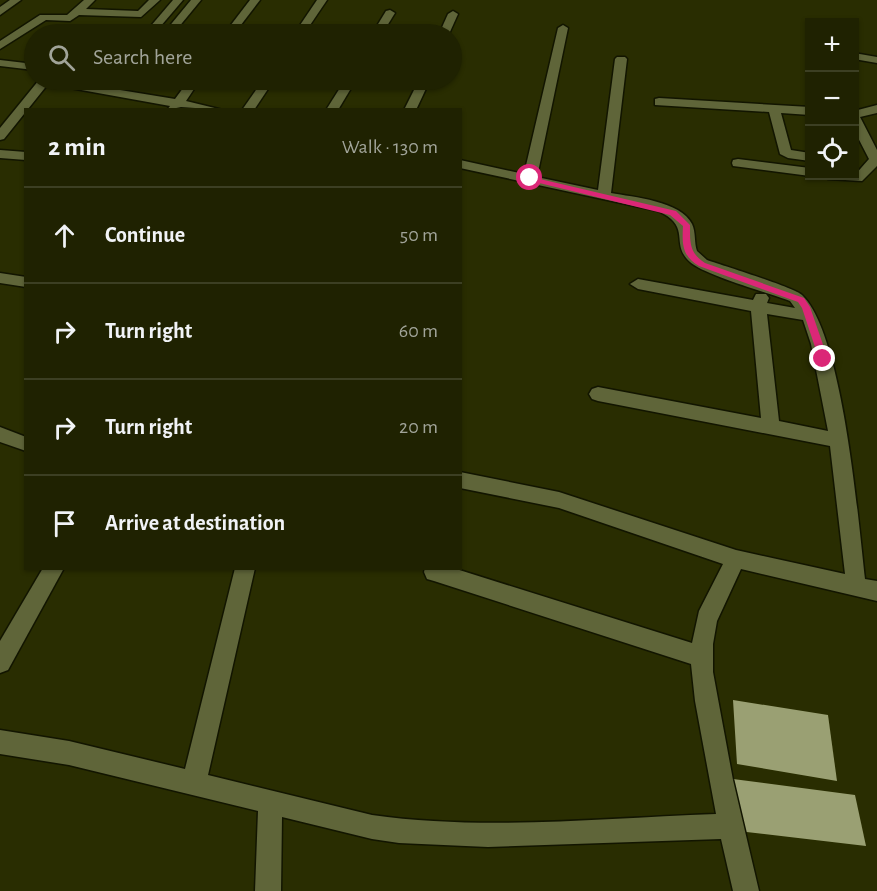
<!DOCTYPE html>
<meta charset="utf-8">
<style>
:root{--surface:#1f2201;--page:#2c2f10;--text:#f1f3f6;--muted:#a1a499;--line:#3c3f23}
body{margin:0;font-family:"Alegreya Sans",sans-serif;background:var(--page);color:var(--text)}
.controls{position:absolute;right:18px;top:18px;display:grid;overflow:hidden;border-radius:0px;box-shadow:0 2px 4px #0004}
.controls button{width:54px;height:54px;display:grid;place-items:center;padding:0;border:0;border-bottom:2px solid var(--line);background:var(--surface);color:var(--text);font:30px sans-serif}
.stop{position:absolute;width:18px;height:18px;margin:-14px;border:4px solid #db2777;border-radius:50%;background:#fff}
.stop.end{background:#db2777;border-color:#fff;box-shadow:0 2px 6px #0008}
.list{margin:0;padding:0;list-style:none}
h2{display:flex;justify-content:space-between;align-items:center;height:78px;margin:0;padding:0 24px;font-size:26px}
h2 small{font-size:20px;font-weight:400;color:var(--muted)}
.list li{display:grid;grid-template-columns:39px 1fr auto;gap:18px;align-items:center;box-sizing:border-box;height:96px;padding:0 24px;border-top:2px solid var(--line)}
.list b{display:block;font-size:22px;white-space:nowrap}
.list em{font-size:20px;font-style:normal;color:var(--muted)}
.icon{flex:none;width:33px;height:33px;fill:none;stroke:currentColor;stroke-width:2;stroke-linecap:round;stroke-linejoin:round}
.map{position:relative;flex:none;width:877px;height:891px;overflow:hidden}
.search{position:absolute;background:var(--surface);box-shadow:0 2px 4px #0004;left:24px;top:24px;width:438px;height:66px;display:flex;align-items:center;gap:15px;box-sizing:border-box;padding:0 21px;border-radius:33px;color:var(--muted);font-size:22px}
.panel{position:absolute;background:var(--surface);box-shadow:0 2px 4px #0004;left:24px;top:108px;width:438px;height:462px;border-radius:0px}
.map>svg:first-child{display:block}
.building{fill:#9aa073}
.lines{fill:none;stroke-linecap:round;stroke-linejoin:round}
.minor-casing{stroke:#121500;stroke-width:3}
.minor{fill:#5f6539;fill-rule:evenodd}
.route{fill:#db2777}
</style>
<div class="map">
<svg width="877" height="891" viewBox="0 0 877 891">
<rect width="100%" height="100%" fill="#292d01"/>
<g class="building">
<polygon points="733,700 828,715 837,781 737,764"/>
<polygon points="733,779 855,795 866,846 738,831"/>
</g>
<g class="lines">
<defs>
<g id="minor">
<polygon points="10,0 21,0 0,15 0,7"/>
<polygon points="84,0 95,0 86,9 138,11 149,0 160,0 141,17 79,15 70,21 46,20 0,49 0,41 40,15 67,15"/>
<polygon points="173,0 183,0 154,34 144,34"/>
<polygon points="191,0 201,0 173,34 163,34"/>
<polygon points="250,0 260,0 234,34 224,34"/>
<polygon points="317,0 327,0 304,34 294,34"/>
<polygon points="390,10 395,13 382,34 372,34 386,11"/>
<polygon points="453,11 458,14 449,34 439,34 448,14"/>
<path d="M 563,25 L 568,28 L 537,177 L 598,190 L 615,59 L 617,57 L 625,57 L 627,59 L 611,193 C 633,197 681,201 692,224 C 696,232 694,243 697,251 L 707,260 C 724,266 793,287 802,295 C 843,334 858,518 865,579 L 877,581 L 877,601 L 741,569 L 717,621 L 713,644 L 713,672 L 733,780 L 759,891 L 733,891 L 721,839 L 488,847 L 399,843 L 372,839 L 282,817 L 281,891 L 255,891 L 258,811 L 69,765 L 0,754 L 0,730 L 69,741 L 185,769 L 235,568 L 255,568 L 208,775 L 372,815 C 485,831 602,818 716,814 L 695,701 L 691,664 L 434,581 L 427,579 L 424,572 L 425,568 L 453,568 L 692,643 L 699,611 L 723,564 L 559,508 L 460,488 L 460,472 L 559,492 L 736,550 L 845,574 L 830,446 L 598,401 L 592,399 L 589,394 L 592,389 L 598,387 L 761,418 L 751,311 L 638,289 L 630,284 L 638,279 L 753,300 L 756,294 L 766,294 L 769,298 L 767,303 L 795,308 L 790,301 C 769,293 704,275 690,262 C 669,243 693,227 658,211 L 460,168 L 460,160 L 524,174 L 558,28 ZM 767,314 L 803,320 L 811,344 L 828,431 L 779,421 Z"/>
<polygon points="854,53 877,57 877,63 854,59"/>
<polygon points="0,60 34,64 34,70 0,66"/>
<polygon points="39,80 59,80 175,99 189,80 200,80 186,101 223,110 181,107 167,110 170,106 48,84 4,139 0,140 0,128"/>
<polygon points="263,80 274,80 254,110 242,110"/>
<polygon points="345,80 356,80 338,110 326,110"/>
<polygon points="419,80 430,80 416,110 404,110"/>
<polygon points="659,98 810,107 810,115 781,113 791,150 810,153 810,161 788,158 780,154 769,112 655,105 655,99"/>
<polygon points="877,105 877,113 860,117 877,150 877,166 862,181 828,179 827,176 854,176 869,159 854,130 854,111"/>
<polygon points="0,150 26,152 26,160 0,158"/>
<polygon points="738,159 810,168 810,176 812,176 810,176 733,166 732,163 733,160"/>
<polygon points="0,273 26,277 26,287 0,283"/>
<polygon points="0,427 26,437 26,451 0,442"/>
<polygon points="43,568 64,568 8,670 0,673 0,641"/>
</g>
</defs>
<use href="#minor" class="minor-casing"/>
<use href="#minor" class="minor"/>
</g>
<path class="route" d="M 527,176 L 676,211 L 690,225 C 690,242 689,253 705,263 L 804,298 L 810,307 L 828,359 L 827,361 L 820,361 L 819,359 L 802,308 L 798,302 L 699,266 C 682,256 682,244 683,226 L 670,215 L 527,180 Z"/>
</svg>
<div class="controls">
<button>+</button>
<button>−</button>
<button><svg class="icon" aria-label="locate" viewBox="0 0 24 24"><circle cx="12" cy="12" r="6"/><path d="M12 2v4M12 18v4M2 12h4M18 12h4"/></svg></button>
</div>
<div class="stop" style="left:530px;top:178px"></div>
<div class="stop end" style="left:823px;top:359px"></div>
<div class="search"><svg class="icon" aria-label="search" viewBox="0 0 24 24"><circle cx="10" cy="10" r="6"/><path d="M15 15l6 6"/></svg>Search here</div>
<section class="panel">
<h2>2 min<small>Walk · 130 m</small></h2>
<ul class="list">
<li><svg class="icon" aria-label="ahead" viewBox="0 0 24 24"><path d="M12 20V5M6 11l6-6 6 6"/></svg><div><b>Continue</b></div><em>50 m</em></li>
<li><svg class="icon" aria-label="right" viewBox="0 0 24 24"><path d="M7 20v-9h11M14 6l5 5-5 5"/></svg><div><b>Turn right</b></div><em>60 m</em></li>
<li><svg class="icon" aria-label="right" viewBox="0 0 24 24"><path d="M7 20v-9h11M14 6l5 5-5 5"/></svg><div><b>Turn right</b></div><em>20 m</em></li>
<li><svg class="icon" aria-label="arrive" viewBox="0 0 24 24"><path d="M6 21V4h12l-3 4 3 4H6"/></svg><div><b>Arrive at destination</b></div></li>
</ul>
</section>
</div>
